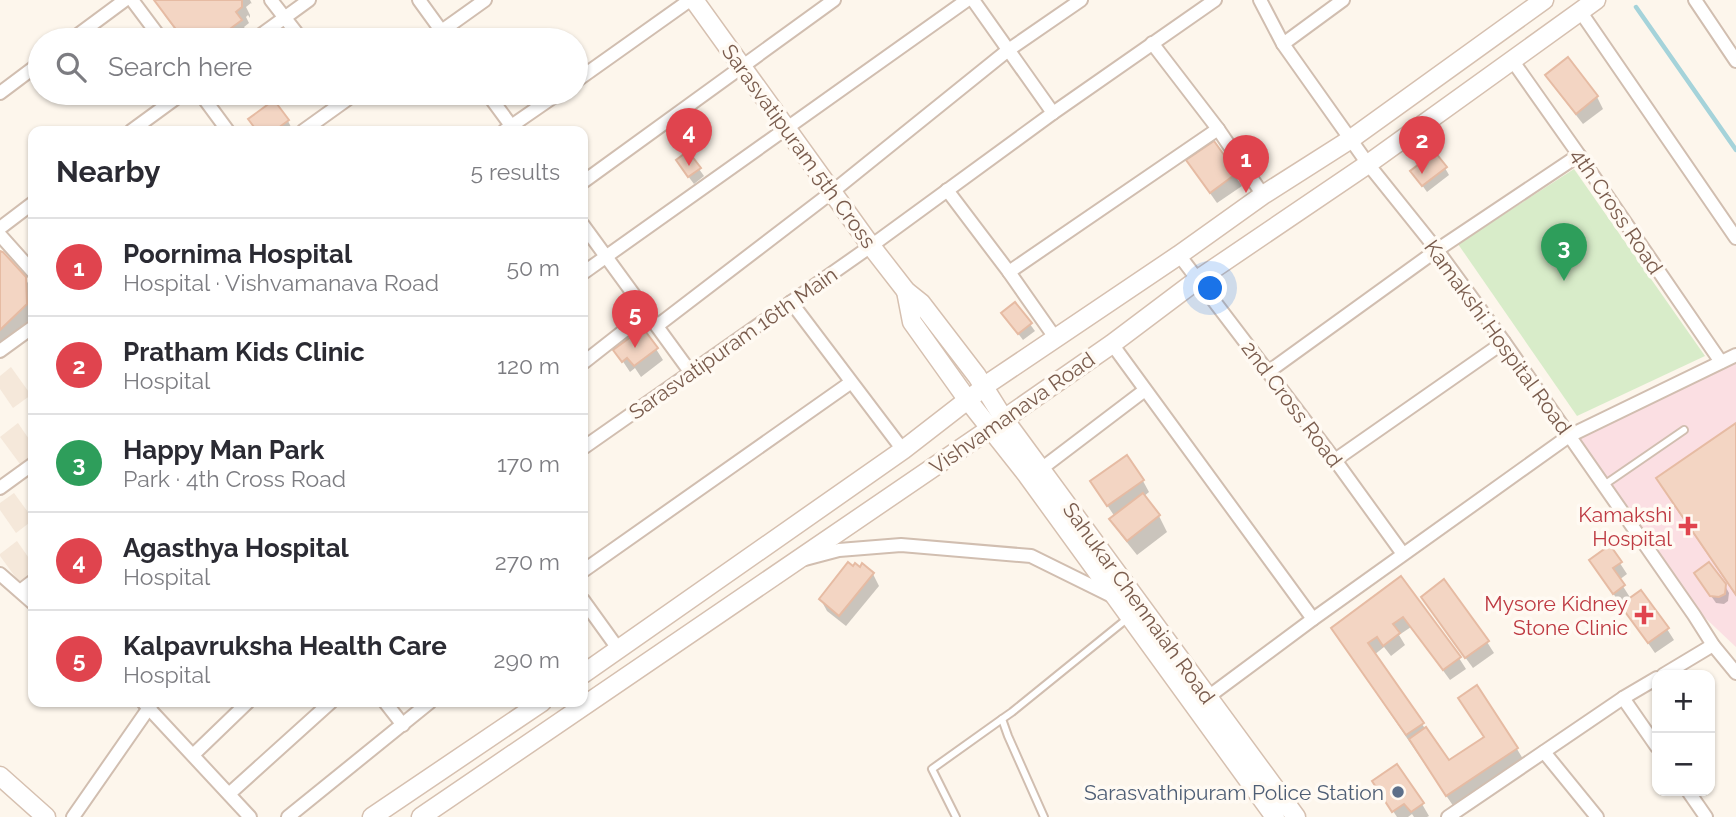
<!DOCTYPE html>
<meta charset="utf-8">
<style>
:root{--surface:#fff;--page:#f2f2f3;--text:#2b2b33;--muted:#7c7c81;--line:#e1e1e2;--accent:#e76f51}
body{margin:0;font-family:Raleway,sans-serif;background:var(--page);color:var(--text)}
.controls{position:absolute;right:21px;bottom:21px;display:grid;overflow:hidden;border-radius:14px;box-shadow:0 2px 5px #0004}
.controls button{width:63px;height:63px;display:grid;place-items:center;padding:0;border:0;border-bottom:2px solid var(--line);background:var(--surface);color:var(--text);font:35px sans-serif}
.you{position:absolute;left:1211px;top:289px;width:24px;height:24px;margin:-18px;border:5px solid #fff;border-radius:50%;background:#1a73e8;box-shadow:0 0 0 10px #1a73e833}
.badge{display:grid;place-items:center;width:46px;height:46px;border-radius:50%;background:var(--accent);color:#fff;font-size:23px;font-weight:700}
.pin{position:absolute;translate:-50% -58px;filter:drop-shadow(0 2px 4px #0008)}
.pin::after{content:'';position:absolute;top:37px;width:24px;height:21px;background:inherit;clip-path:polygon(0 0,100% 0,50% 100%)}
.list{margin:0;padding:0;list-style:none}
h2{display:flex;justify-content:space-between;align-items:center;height:91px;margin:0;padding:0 28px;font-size:30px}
h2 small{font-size:23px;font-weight:400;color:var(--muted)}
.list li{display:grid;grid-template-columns:46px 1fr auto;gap:21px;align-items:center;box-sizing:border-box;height:98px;padding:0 28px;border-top:2px solid var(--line)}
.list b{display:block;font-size:26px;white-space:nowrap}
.list p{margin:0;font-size:23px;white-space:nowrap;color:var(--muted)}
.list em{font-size:23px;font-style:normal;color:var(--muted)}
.icon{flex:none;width:38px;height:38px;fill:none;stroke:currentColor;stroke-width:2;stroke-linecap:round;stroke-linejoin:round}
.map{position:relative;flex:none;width:1736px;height:817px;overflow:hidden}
.search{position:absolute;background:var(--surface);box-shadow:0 2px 5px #0004;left:28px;top:28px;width:560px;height:77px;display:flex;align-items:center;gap:18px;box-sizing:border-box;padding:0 24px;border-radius:38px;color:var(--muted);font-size:26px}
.panel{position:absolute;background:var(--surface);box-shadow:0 2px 5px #0004;left:28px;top:126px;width:560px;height:581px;border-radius:14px}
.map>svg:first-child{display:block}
.residential{fill:#f5e8da}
.medical{fill:#fbdfe3}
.green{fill:#d8ecc9}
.shadow{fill:#0003}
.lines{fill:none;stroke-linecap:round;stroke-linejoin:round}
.stream{stroke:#a5d3da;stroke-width:4.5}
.building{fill:#f3d5c3;stroke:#e6bba3;stroke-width:2}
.lane-casing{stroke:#d1beb0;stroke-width:10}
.street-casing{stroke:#d1beb0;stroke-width:16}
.secondary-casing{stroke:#d6c0b0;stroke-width:21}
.lane{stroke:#fff;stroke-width:6}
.street{stroke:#fff;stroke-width:12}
.secondary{stroke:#fff;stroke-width:18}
.health-dot{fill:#e0444e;stroke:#fffaf3;stroke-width:2.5}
.service-dot{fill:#5c6f8a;stroke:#fffaf3;stroke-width:2.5}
.labels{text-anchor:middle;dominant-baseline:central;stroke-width:7;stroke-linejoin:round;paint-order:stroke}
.street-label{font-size:21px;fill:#7a5c4d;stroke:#fffaf3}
.health-label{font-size:21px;fill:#be3a42;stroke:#fffaf3;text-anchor:end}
.service-label{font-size:21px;fill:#4e5e75;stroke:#fffaf3;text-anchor:end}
</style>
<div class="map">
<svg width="1736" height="817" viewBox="0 0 1736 817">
<rect width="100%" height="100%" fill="#fdf6ec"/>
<g class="residential">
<polygon points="11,367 31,395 13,408 0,389 0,376"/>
<polygon points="18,423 33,445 33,454 20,464 0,437"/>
<polygon points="14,493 33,519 33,520 16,533 0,510 0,503"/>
<polygon points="17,541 33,564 33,571 19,582 0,556 0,554"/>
</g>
<polygon class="medical" points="1736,363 1736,647 1700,613 1579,439"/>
<polygon class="green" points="1574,169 1705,356 1577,416 1458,244"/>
<g class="shadow">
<polygon points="157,0 250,0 252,4 251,3 246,7 250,15 250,18 248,15 246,17 249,23 244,27 250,36 244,40 183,40 165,16"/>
<polygon points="1567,60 1597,97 1603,109 1583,124 1554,87 1547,75"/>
<polygon points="273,102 288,121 293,131 257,131 250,119"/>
<polygon points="1213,143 1242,186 1217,203 1195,172"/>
<polygon points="682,168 699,169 704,176 694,184"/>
<polygon points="1445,168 1449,175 1427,192 1417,178"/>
<polygon points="0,253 25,278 32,290 33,316 5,343 0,342"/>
<polygon points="1015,304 1035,331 1023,340 1008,320"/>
<polygon points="656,349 663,360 641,377 635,368 630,372 616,351"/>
<polygon points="1736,425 1736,596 1671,501 1658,479"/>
<polygon points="1143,481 1149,492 1143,497 1159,516 1167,532 1137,555 1121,535 1112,519 1115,517 1099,493"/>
<polygon points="1610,548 1627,574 1619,580 1631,599 1667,629 1674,640 1655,653 1598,572"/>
<polygon points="873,574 879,586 846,626 827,611 821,600"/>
<polygon points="1401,578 1459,658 1466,669 1450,680 1411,627 1399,635 1405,645 1391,656 1384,647 1374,655 1449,763 1486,738 1517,749 1526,764 1456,810 1340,640"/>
<polygon points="1700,580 1724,584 1729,593 1728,601 1724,604 1716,603"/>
<polygon points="1429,608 1487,642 1494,653 1473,668"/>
<polygon points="1397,767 1422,804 1429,816 1427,817 1414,817 1412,814 1408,817 1397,817 1381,793"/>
</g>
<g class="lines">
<polyline class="stream" points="1636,7 1736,150"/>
</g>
<g class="building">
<polygon points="154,0 242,0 242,7 236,12 242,20 215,40 184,40"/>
<polygon points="1568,57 1598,96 1576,114 1545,75"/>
<polygon points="274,100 289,120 274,131 257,131 248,119"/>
<polygon points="1214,141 1237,173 1210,193 1186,160"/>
<polygon points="688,151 701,168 688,177 676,160"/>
<polygon points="1435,152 1447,167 1422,186 1410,171"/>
<polygon points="0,251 3,252 26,277 27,304 0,330"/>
<polygon points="1015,302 1032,323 1018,334 1001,313"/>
<polygon points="643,328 658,348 634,366 627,358 622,362 613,350"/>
<polygon points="1736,423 1736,595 1656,478"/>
<polygon points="1127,455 1144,480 1107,506 1090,481"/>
<polygon points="1143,493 1160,515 1127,541 1109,519"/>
<polygon points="1610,545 1622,562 1613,568 1625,585 1613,594 1589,560"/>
<polygon points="848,562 853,566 855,563 860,567 862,563 874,573 839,616 819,599"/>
<polygon points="1709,562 1726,584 1725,594 1719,597 1710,596 1694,573"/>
<polygon points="1401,576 1461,657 1443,670 1403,617 1393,624 1400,633 1383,646 1377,637 1368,643 1424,723 1406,735 1331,628"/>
<polygon points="1444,579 1489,641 1465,658 1421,597"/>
<polygon points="1641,590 1669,628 1648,643 1620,605"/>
<polygon points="1477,685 1518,748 1446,796 1409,739 1426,727 1449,760 1484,737 1458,698"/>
<polygon points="1397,764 1424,803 1411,812 1404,804 1392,812 1372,781"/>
</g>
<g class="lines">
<defs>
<g id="lane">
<polyline points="1604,485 1684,430"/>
<polyline points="956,817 932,769 1002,719"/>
<polyline points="1044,817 1008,736 1002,719 1012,712 1128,618"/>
</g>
<g id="street">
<polyline points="132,0 162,40"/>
<polyline points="271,0 302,40"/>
<polyline points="419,0 448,40"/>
<polyline points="973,0 1053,113"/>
<polyline points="1260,0 1283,44 1368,164 1437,250 1504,342 1694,615 1713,645 1736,673"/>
<polyline points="1695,0 1736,61"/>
<polyline points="1580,11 1736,238"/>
<polyline points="71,40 125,0"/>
<polyline points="254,40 309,0"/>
<polyline points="429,40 485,0"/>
<polyline points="1152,43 1218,129 1263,195"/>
<polyline points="1283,44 1343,0"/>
<polyline points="1512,60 1579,155 1721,362"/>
<polyline points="576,81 690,0"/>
<polyline points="0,93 40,63"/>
<polyline points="200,93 228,131"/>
<polyline points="487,93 515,131"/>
<polyline points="131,131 183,93"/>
<polyline points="303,131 356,93"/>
<polyline points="504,131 559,93"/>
<polyline points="583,182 834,0"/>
<polyline points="947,190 1009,272 1056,339"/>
<polyline points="583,225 691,373"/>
<polyline points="0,228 33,203"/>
<polyline points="0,235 33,272"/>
<polyline points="1179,255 1335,460 1403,554"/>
<polyline points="1009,272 1218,129"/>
<polyline points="583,273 967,0"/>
<polyline points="791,302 903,450"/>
<polyline points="657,326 832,192 1007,51 1081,0"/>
<polyline points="1112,344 1313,619"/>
<polyline points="0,351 33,327"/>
<polyline points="583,363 648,312"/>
<polyline points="1268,372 1437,250 1579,155"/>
<polyline points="583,448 871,246 1053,113 1215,0"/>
<polyline points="1335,460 1504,342"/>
<polyline points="1041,469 1145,390"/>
<polyline points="0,488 33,464"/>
<polyline points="805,559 839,550 901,545 1031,556 1112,596"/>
<polyline points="583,571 850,383"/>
<polyline points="0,574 33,603"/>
<polyline points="20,591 33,581"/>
<polyline points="583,600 619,650"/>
<polyline points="1663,675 1713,645"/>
<polyline points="1208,697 1313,619 1569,436 1736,355"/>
<polyline points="1623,698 1657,747"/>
<polyline points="143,702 250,817"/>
<polyline points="385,702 403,725"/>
<polyline points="1544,752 1597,817"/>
<polyline points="193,755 248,702"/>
<polyline points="1688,791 1706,817"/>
<polyline points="229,794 331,702"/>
<polyline points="73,817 153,702"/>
<polyline points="288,817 430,702"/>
<polyline points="1448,817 1623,698 1657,678"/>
</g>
<g id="secondary">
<polyline points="694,0 871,246 906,291 921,303 977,376 1004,419 1296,817"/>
<polyline points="906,291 912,322 967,399 1027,475 1275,817"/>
<polyline points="583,674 903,450 992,381 1179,255 1263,195 1351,139 1544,0"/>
<polyline points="0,776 46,817"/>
<polyline points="372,817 542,702"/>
<polyline points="421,817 991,428 1112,344 1197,280 1368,164 1596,0"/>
</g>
</defs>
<use href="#lane" class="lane-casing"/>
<use href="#street" class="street-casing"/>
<use href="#secondary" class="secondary-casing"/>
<use href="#lane" class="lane"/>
<use href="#street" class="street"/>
<use href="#secondary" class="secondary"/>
</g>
<g class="health-dot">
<path d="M1684.5 515.5h7v7h7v7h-7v7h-7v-7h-7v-7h7z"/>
<path d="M1640.5 604.5h7v7h7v7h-7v7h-7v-7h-7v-7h7z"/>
</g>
<circle class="service-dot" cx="1398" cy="792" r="7"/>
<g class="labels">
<g class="street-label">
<text transform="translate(799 146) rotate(54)">Sarasvatipuram 5th Cross</text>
<text transform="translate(1617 211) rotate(56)">4th Cross Road</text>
<text transform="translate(1498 337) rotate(54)">Kamakshi Hospital Road</text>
<text transform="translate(733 343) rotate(-35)">Sarasvatipuram 16th Main</text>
<text transform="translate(1292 404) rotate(53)">2nd Cross Road</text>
<text transform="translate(1012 413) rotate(-35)">Vishvamanava Road</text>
<text transform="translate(1139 603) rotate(54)">Sahukar Chennaiah Road</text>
</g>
<g class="health-label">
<text x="1672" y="514">Kamakshi<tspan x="1672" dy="24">Hospital</tspan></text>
<text x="1628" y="603">Mysore Kidney<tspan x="1628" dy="24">Stone Clinic</tspan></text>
</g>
<g class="service-label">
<text x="1384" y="792">Sarasvathipuram Police Station</text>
</g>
</g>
</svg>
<div class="controls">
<button>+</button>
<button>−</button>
</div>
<div class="you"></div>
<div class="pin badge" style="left:1246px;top:193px;background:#e0444e">1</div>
<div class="pin badge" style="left:1422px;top:174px;background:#e0444e">2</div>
<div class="pin badge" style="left:1564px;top:281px;background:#2e9e5b">3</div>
<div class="pin badge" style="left:689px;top:166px;background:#e0444e">4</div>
<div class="pin badge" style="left:635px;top:348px;background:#e0444e">5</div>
<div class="search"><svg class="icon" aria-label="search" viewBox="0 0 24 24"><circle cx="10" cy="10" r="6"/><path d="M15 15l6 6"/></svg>Search here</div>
<section class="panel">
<h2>Nearby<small>5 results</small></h2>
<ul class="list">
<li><span class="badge" style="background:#e0444e">1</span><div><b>Poornima Hospital</b><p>Hospital · Vishvamanava Road</p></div><em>50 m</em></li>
<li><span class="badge" style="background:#e0444e">2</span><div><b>Pratham Kids Clinic</b><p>Hospital</p></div><em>120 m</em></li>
<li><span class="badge" style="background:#2e9e5b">3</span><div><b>Happy Man Park</b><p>Park · 4th Cross Road</p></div><em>170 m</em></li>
<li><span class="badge" style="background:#e0444e">4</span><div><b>Agasthya Hospital</b><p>Hospital</p></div><em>270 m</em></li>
<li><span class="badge" style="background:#e0444e">5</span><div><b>Kalpavruksha Health Care</b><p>Hospital</p></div><em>290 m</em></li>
</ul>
</section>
</div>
